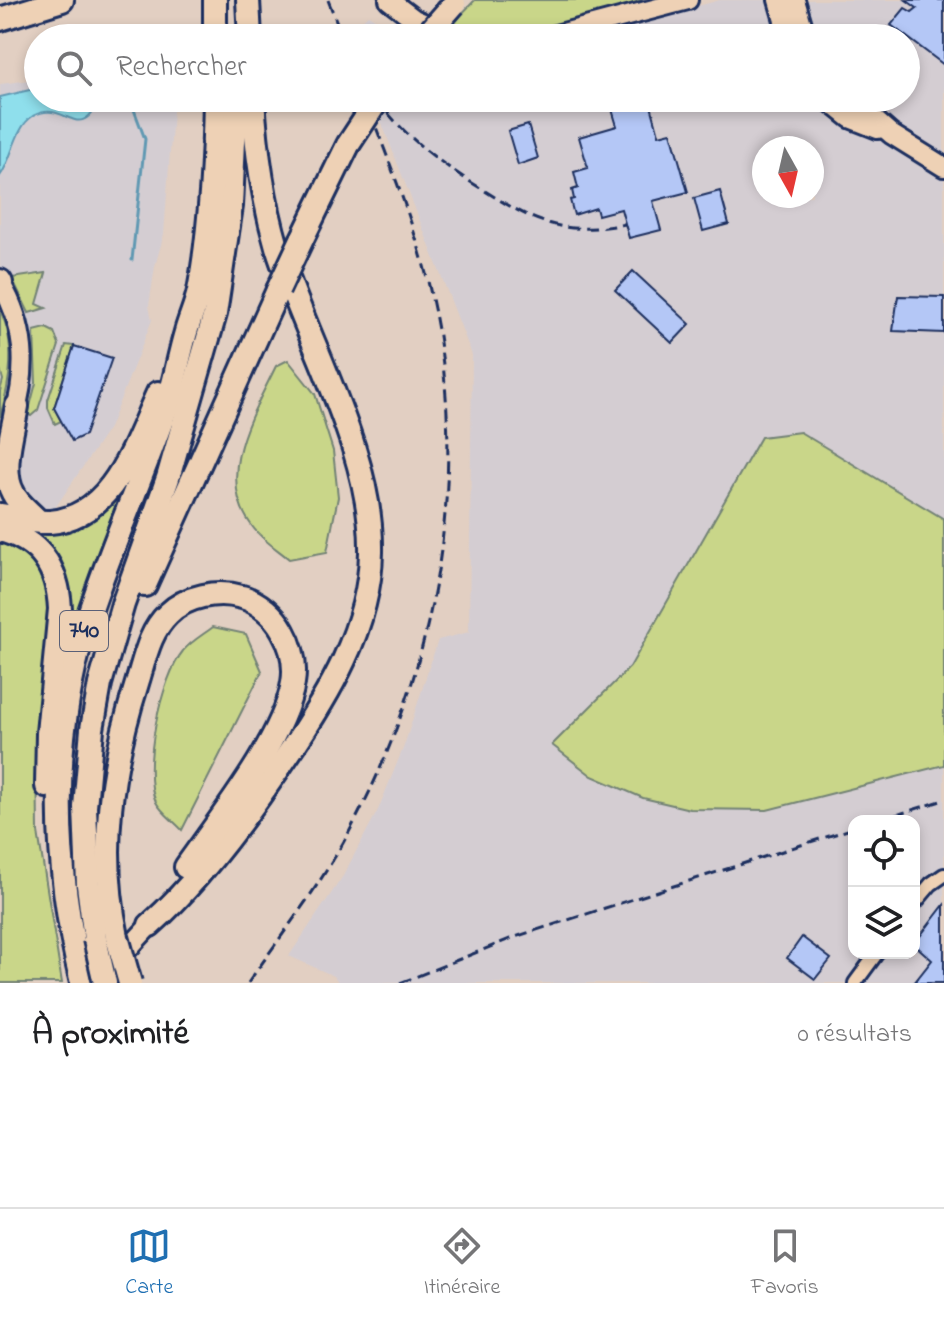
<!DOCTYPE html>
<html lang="fr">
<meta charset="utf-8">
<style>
:root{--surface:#fff;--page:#f2f2f2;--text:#202124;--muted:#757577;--line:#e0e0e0;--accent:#1f6fb2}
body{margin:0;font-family:"Indie Flower",sans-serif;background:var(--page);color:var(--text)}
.controls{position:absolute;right:24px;bottom:24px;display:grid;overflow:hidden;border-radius:16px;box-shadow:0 4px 12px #0003}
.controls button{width:72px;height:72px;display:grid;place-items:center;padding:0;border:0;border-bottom:2px solid var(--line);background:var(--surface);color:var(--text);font:40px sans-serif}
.compass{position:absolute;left:752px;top:136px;width:72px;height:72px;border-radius:50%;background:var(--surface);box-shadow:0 4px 12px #0003;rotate:172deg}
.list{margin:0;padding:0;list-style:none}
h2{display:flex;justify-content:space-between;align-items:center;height:104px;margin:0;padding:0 32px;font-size:34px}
h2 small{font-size:26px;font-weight:400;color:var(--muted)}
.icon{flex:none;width:44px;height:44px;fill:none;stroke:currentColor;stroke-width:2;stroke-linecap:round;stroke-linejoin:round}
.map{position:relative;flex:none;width:944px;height:983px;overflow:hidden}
.search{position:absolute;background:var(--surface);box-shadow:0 4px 12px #0003;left:24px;right:24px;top:24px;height:88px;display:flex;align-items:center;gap:20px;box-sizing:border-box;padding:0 28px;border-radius:44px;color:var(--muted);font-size:30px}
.sheet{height:224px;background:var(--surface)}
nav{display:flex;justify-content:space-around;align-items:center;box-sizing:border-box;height:112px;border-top:2px solid var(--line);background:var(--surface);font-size:22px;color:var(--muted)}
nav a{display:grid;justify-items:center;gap:4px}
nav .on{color:var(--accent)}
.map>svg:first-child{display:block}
.built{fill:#d4cdd2;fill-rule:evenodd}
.green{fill:#c9d689;stroke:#728274;stroke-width:2}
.water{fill:#8fdfec;stroke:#6199b3;stroke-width:2}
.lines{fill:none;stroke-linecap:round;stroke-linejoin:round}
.stream{stroke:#6199b3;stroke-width:3}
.building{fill:#b4c7f6;stroke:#1b2f5e;stroke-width:2}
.street-casing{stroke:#1b2f5e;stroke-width:18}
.secondary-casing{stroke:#1b2f5e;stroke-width:24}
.highway-casing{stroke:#1b2f5e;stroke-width:28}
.street{stroke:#eed1b5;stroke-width:12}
.secondary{stroke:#eed1b5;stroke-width:18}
.highway{stroke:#eed1b5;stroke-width:22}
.rail{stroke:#1b2f5e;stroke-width:3;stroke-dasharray:12 6;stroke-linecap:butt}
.highway-bridge-casing{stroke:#1b2f5e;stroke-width:28;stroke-linecap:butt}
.highway-bridge{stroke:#eed1b5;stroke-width:22}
.labels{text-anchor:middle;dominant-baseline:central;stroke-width:6;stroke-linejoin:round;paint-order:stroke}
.shield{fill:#eed1b5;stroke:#5a6078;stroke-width:2}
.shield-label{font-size:24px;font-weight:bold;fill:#1b2f5e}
</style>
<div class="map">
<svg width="944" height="983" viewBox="0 0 944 983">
<rect width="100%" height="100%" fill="#e2cfc2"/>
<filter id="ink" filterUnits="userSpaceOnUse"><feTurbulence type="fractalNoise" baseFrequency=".0125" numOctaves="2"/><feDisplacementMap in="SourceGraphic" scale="16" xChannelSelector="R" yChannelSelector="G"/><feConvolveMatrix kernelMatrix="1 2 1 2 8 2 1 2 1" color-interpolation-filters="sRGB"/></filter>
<g filter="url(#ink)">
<g class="built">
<path d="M 720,0 L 944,0 L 944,983 L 339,983 L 334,976 L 289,956 L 343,876 L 378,810 L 404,746 L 438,640 L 469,632 L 472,355 L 372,98 L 906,98 L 906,38 L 581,38 ZM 764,148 L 812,148 L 812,196 L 764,196 ZM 854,821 L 914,821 L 914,953 L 854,953 Z"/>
<polygon points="368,15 398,33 408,38 349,38 348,34"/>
<polygon points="38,79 38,98 174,98 164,234 155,266 149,306 152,320 109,428 24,554 23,983 0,983 0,84"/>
</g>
<g class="green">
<path d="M 475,0 L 648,0 C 586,17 514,50 452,24 Z"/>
<polygon points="46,273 37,304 46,308 29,313 12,278"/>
<path d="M 0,310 C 17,345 10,382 0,417 L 0,391 L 3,380 L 0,369 Z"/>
<polygon points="46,328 54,332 59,345 38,410 31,416 28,414 36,383 34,331"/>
<polygon points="66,345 74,346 54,408 61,421 55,424 48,408 48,400"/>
<path d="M 288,360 L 315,394 L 333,451 L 338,497 L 327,552 L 289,559 C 277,549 261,539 252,526 C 214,475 253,414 276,366 Z"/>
<polygon points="800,432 944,519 944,765 767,810 690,809 643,798 592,776 552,745 630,667 761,437"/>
<polygon points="129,480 61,692 67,603 27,531"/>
<polygon points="3,540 33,557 46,574 52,600 37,748 38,832 62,983 0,983 0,543"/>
<path d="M 213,627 L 246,634 L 262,671 L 182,830 C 175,822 161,812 156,802 C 141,770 161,678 183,651 C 190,642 204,634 213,627 Z"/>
</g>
<path class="water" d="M 38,88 L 38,98 L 101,98 C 77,147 67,98 33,116 C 15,127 12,160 0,176 L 0,97 Z"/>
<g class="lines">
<polyline class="stream" points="112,98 133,107 145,139 132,260"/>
</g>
<g class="building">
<polygon points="906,0 944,0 944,65 891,25 905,8 912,12 917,8"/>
<polygon points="638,98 649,98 659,135 671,132 688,192 653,201 661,230 629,238 621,209 598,215 596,208 574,215 570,200 574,199 572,190 578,188 574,172 588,168 579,137 617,126 611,106"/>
<polygon points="528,125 538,158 518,165 508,131"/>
<polygon points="720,191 729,224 703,231 694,198"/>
<polygon points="633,271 690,324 672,343 615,290"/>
<polygon points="898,296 944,297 944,333 893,331"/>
<polygon points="74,346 112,358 85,435 72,441 54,408"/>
<polygon points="944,905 944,983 914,983 932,960 914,944"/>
<polygon points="802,937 831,959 815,979 787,958"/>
</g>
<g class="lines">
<defs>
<g id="street">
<polyline points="914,904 931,884 944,875"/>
<polyline points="855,983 877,953"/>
</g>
<g id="secondary">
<polyline points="389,0 414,19 458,38"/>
<polyline points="778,0 789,38"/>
<polyline points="795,0 806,38"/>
<polyline points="544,38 688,0"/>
<polyline points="825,98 850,118 878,129"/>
<polyline points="850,98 891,134 944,167"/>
<path d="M 0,282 C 26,326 28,368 14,417"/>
<polyline points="86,983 127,950 150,925"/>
</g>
<g id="highway">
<polyline points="248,0 250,38"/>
<polyline points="0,19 62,0"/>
<polyline points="215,38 215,0"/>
<polyline points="302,239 348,145"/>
<polyline points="0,281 1,283"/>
<path d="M 17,406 C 13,431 0,470 13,493 C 18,504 30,512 38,521"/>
<path d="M 0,515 C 16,517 33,523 50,522 C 114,517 135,442 158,393"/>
<path d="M 0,530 C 41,541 58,568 60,609 L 48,733 L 47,786"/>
<polyline points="145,585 278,290"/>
<path d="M 150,925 C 201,880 249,813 287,756 C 328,696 370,628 371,552 C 373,451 307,343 277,247 C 263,199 256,148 253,98"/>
<path d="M 117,937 C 98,849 111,765 138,680 C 145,657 150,631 168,614 C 186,596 217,590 242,597 C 258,601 275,616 283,631 C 292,647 296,665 293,683 C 284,738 219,820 186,867"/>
<polyline points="95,939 88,885 85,807 92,729 100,684 123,604 168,478 215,314 231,206 236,98"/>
<path d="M 82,983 C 54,868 50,744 84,630 C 107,556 139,486 164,414 C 174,387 178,359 186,332 C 190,318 196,305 199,291 C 211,228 214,162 215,98"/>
</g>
</defs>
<use href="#street" class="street-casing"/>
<use href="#secondary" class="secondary-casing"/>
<use href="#highway" class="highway-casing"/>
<use href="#street" class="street"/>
<use href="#secondary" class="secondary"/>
<use href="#highway" class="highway"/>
<g class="rail">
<polyline points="328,0 343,38"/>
<path d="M 376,98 C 404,136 437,161 477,186 C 531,220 558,237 625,224"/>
<polyline points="877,821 944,800"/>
<path d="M 248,983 C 280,937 315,892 343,843 C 434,682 472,481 432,299 C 417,229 390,165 365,98"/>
<polyline points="400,983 515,937 854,828"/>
</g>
<defs>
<g id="highway-bridge">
<polyline points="424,38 454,4"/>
<polyline points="348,145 379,98"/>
<polyline points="278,290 302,239"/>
<polyline points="117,937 130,983"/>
<polyline points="95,939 105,983"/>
</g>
</defs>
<use href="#highway-bridge" class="highway-bridge-casing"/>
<use href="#highway-bridge" class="highway-bridge"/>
</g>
</g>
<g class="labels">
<rect class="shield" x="60" y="611" width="48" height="40" rx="6"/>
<g class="shield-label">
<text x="84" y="631">740</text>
</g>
</g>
</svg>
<div class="controls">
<button><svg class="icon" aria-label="locate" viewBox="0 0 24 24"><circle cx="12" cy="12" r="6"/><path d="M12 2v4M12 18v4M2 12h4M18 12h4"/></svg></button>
<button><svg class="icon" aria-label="layers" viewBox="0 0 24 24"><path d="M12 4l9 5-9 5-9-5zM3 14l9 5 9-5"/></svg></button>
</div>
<svg class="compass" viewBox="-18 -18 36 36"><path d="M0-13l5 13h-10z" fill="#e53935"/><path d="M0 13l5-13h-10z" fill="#757577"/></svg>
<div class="search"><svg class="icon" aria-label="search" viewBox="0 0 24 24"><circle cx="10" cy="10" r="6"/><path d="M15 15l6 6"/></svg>Rechercher</div>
</div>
<section class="sheet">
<h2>À proximité<small>0 résultats</small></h2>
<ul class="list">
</ul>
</section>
<nav>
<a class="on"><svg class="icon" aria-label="map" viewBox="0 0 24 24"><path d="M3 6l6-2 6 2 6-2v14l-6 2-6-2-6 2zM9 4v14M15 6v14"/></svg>Carte</a>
<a><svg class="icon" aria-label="directions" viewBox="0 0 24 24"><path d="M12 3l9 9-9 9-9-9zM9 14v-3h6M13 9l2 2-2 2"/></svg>Itinéraire</a>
<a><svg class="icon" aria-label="saved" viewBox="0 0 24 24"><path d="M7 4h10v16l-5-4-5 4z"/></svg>Favoris</a>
</nav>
